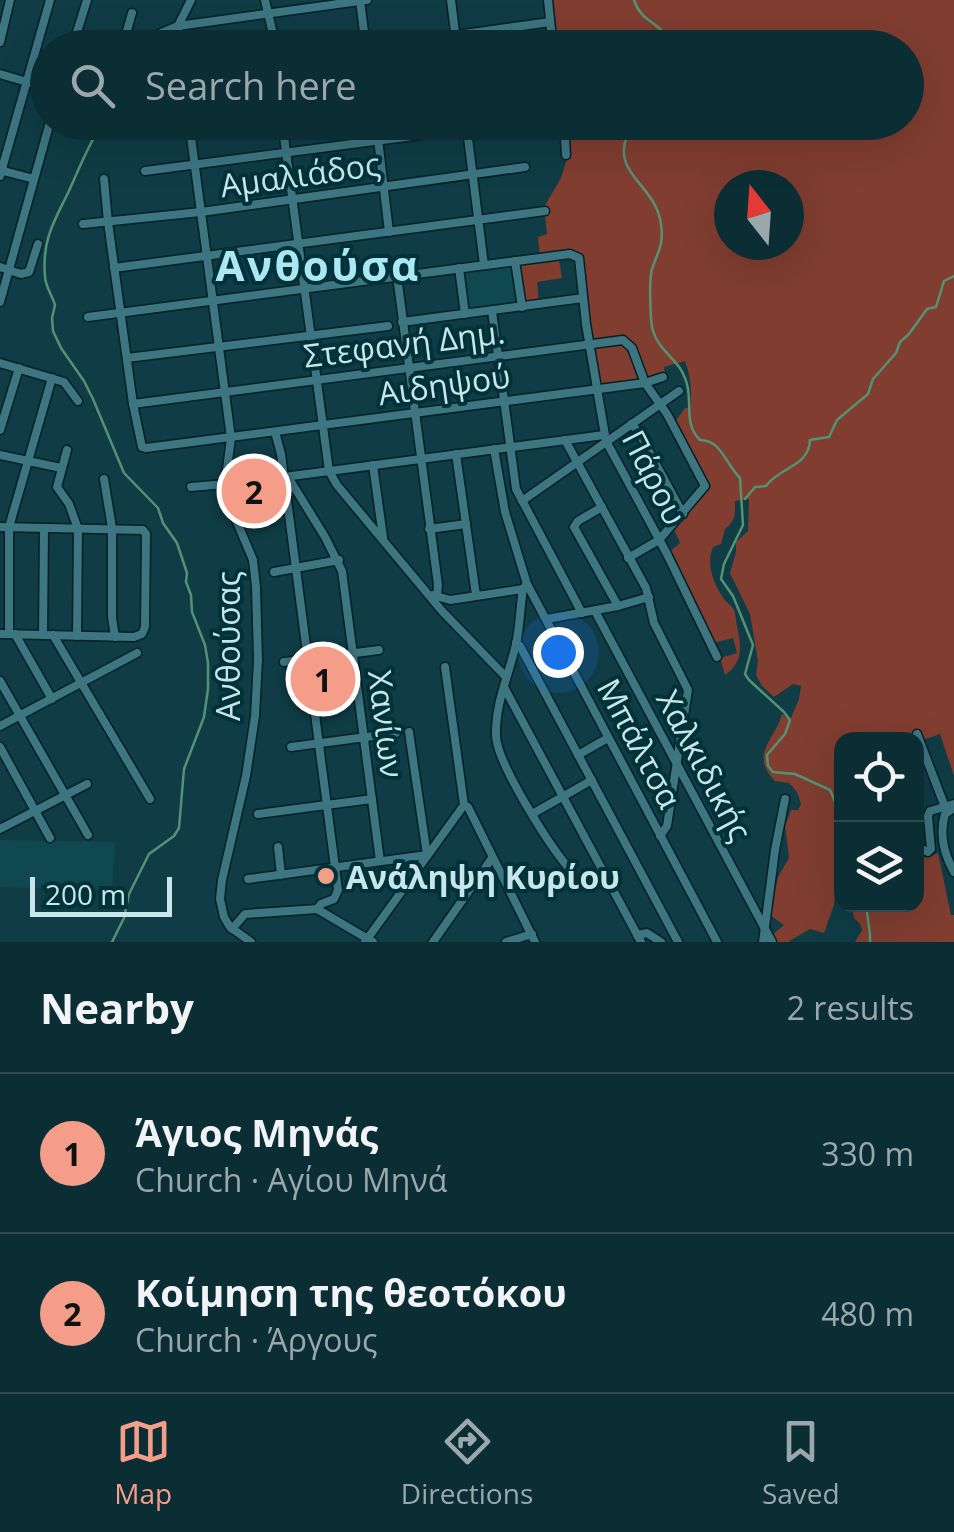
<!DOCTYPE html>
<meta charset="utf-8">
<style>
:root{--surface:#0b2d34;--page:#193940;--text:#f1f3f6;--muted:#9aa8ac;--line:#2b494f;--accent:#f49e8a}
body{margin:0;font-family:"Open Sans",sans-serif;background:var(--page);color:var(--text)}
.controls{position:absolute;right:30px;bottom:30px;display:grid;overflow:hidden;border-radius:20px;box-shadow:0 10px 40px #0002}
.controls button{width:90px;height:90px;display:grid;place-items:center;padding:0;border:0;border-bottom:2px solid var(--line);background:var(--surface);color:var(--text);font:50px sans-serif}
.compass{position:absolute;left:714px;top:170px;width:90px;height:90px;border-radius:50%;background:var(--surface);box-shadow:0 10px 40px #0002;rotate:343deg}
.scale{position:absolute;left:30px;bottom:25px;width:142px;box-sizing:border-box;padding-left:10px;border:5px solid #c9e5ec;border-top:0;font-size:28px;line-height:35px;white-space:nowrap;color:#c9e5ec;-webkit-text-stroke:8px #01323a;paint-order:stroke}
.you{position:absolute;left:558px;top:652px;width:35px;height:35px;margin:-25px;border:8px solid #fff;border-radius:50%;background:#1a73e8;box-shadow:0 0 0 15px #1a73e833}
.badge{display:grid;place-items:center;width:65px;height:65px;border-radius:50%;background:var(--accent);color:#111;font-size:32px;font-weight:700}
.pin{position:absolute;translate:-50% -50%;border:5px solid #fff;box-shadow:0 2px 10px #0006}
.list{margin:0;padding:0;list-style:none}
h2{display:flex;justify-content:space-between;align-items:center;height:130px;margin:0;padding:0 40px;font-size:42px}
h2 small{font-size:32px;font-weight:400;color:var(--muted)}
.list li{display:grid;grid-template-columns:65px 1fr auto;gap:30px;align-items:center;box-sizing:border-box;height:160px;padding:0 40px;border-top:2px solid var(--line)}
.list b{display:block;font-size:38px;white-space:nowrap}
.list p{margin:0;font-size:32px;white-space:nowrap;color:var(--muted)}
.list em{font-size:32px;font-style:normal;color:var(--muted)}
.icon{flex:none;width:55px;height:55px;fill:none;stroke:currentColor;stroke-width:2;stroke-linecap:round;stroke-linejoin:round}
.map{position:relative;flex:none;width:954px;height:942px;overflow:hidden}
.search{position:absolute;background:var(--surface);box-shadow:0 10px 40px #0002;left:30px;right:30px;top:30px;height:110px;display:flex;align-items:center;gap:25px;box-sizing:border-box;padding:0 35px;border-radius:55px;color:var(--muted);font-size:38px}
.sheet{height:450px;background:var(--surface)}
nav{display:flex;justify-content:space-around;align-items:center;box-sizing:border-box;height:140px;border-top:2px solid var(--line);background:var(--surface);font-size:28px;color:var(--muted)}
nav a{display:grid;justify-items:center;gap:5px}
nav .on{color:var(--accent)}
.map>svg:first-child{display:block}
.built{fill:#104852}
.green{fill:#803d30;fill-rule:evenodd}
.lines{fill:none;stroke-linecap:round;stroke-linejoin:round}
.stream{stroke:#549274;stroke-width:2.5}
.minor-casing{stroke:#032127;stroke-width:11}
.minor{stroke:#3d7581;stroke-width:8}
.poi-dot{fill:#f49e8a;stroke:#01323a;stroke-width:4}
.labels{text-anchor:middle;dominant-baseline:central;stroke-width:8;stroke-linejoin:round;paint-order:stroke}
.street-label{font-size:32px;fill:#c9e5ec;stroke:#01323a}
.poi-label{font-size:32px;font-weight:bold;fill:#c9e5ec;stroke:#01323a;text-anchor:start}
.district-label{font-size:42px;font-weight:bold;letter-spacing:2.5px;fill:#ace7f4;stroke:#01323a}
</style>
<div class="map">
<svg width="954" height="942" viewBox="0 0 954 942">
<rect width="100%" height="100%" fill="#0f3c45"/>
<g class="built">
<polygon points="513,265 518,304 466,311 461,272"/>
<polygon points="0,840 115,842 112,890 0,887"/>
</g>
<g class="green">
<path d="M 551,0 L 954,0 L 954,776 L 940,734 L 917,742 L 916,739 L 842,739 L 841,892 L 835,892 L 834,905 L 824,933 L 810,929 L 788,942 L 775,942 L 772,935 L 784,925 L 770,915 L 778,877 L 789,858 L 785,826 L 791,810 L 798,810 L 801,804 L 797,792 L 789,783 L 775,781 C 749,754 775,740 782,714 L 790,720 L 799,699 L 801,686 L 793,684 L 774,697 L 762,686 L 756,675 L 758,661 L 750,614 L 730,573 L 736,552 L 736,542 L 748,531 L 749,499 L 735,501 C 735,513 736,521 725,529 L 721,544 L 713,547 C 706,564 713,583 724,599 C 728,604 731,604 734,610 C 736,615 736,621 737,626 C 741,646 744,661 725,675 L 720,658 L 737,653 L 733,638 L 713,643 L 669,552 L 680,543 L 673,527 L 711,487 L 675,422 L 685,408 L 690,408 C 692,392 691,377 685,361 L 664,367 L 665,375 L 647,380 L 599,387 L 587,321 L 579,253 L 577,251 L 558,254 L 562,278 L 537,282 L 539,303 L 524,306 L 518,264 L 540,260 L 538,237 L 547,234 L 544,207 L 561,178 L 570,149 L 566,123 L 906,122 L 906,48 L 557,47 ZM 729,185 L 789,185 L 789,245 L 729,245 Z"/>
<polygon points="938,853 951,915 954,915 954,942 855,942 862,930 860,924 854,918 851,905 916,904 917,860"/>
</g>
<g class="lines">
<g class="stream">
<path d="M 634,0 C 643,27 665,20 669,48"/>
<polyline points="148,48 150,43"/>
<path d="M 103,122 C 88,145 79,169 68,193 C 53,223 42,241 45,276 C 45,286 52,295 55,305 L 52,318 L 53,331 L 61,348 L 84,381 L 93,399 L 124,473 L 158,508 L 163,523 L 177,543 L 187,573 L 186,582 L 191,595 L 192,612 L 205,645 L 208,663 L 208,689 L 204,717 L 184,769 L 179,828 L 174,836 L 149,854 L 129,894 L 124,918 L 112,942"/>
<path d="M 634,122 C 602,173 655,180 661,224 C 664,245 658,251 652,269 C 649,278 650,321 653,331 C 661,356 683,359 688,389 C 691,408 685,425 700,440 C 721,440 725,463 740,478 L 743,525 L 724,564 L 721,579 L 733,596 L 753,645 L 745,674 L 749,680 L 784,712 L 790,720 L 785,734 L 767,755 L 768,766 L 773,772 L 795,774 L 830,790 L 842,818"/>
<path d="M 745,499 L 755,487 L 766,486 C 779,467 809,467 810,440 L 829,437 L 837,420 L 868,394 L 873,379 L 896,353 L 900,342 L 909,334 L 927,309 L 936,307 L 944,281 L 954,276"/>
<path d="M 867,904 C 866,918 871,929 870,942"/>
</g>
<defs>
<g id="minor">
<polyline points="265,0 273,34"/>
<polyline points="360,0 366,48"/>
<polyline points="451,0 457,48"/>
<polyline points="548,0 553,48"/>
<polyline points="132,13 126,34 145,40 178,26 367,0"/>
<polyline points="0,42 10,0"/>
<polyline points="72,48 87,0"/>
<polyline points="180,48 178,26 191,0"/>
<polyline points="363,48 550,22"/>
<polyline points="0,74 48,88"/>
<polyline points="189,122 231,438 226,477 226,496 253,560 256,587 258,660 255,716 246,776 222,880 220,899 224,917 230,927 251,942"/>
<polyline points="282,122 329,471 337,485 442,611 506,677"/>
<polyline points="376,122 389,232"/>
<polyline points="466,122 484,265"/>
<polyline points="564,122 566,155"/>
<polyline points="0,170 34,179"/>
<polyline points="145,171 467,129"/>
<polyline points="0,176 50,0"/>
<polyline points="104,179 108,222 133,404 142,447 146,448 645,383 663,377"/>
<polyline points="83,224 201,212 525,167"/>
<polyline points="515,261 522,307"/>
<polyline points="0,267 21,274 29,272 38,244"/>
<polyline points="114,268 545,211"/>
<polyline points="459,268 465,314"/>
<polyline points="397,276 438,585 437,596"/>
<polyline points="0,302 50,122"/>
<polyline points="492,311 516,489 582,613"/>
<polyline points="88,317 570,254 579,258 586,324 606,441 667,554 717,657"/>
<polyline points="402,322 583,298"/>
<polyline points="127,358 388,326"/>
<polyline points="0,363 64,382 78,401"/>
<polyline points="133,404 623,340 632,348 645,383 667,414 705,486 659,540 628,558"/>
<polyline points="631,424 638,431 683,514"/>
<polyline points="0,430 19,368"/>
<polyline points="565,440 646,588 654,623 688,690 667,826 660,836"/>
<polyline points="494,449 505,512 527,584 717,942"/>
<polyline points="67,450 57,487 69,504 78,529 77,636"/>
<polyline points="456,454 476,595"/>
<polyline points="0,455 61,468"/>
<polyline points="373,465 383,537"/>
<polyline points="284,477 604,435"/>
<polyline points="288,477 325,537 342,571 380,861"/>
<polyline points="104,479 112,528 112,617 115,637"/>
<polyline points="191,487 225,484"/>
<polyline points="522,501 679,391"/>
<polyline points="602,507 578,521 574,527 618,606"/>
<polyline points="248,512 288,507"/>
<polyline points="0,527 143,530 146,534 145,627 142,634 134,637 0,634"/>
<polyline points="429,529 466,524"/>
<polyline points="274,572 339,560"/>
<path d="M 527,584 L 523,589 C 520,607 520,626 516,644 C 509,675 495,703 496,736 C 497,763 548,843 567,866"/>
<polyline points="433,595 450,600 523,589"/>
<polyline points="595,611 772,942"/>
<polyline points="547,619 618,606 649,597"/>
<polyline points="9,634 9,527 52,378"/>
<polyline points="15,634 52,699"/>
<polyline points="43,635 44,528"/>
<polyline points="53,635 150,799"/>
<polyline points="516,643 520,646 678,942"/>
<polyline points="284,662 379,650"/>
<polyline points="445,667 464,805 468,807 535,942"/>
<polyline points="0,681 88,835"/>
<polyline points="504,687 641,942"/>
<polyline points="0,726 137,653"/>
<polyline points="917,734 945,807"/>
<polyline points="0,747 50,838"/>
<polyline points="291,747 396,733"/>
<polyline points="578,755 608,738"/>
<path d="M 954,808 L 945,814 C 939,834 944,854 954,872"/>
<polyline points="258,814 372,799"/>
<polyline points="532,814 592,780"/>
<polyline points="0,829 87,784"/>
<polyline points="278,847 281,875"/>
<polyline points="918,847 928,852 931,849 928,816 930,811 954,804"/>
<polyline points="248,879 427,855 409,732"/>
<polyline points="317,909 373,942"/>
<polyline points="232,929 245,914 317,909 321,904 334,899 338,890 281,454 275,432"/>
<polyline points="637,935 647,933 661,942"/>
<polyline points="365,942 464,805"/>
<polyline points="433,942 492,858"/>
<polyline points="506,942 532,934"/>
<polyline points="763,942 775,850 785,799"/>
</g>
</defs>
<use href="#minor" class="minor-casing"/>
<use href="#minor" class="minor"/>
</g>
<circle class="poi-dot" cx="326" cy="876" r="10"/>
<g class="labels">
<g class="street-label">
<text transform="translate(300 174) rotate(-8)">Αμαλιάδος</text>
<text transform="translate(404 343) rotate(-7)">Στεφανή Δημ.</text>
<text transform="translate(444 384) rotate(-8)">Αιδηψού</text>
<text transform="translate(655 477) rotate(63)">Πάρου</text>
<text transform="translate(227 646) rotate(-90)">Ανθούσας</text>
<text transform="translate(387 724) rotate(83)">Χανίων</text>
<text transform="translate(640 743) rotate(62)">Μπάλτσα</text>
<text transform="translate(705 765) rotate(62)">Χαλκιδικής</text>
</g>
<g class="poi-label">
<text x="346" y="876">Ανάληψη Κυρίου</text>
</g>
<g class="district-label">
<text x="318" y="264">Ανθούσα</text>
</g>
</g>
</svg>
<div class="controls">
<button><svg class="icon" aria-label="locate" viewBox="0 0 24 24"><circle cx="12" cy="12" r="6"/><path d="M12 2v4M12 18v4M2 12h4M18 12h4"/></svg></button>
<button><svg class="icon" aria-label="layers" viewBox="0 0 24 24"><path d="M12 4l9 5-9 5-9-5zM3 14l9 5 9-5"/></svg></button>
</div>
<svg class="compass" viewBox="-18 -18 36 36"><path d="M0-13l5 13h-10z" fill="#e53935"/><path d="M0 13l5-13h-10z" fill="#9aa8ac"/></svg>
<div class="scale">200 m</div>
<div class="you"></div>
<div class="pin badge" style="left:323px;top:679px">1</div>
<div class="pin badge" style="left:254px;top:491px">2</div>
<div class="search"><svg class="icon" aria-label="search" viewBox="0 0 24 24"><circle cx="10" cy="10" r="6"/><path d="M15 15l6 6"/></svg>Search here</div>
</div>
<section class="sheet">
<h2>Nearby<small>2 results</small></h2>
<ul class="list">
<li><span class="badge">1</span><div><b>Άγιος Μηνάς</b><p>Church · Αγίου Μηνά</p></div><em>330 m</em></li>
<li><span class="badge">2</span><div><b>Κοίμηση της θεοτόκου</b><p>Church · Άργους</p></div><em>480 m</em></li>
</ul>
</section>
<nav>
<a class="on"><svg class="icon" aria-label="map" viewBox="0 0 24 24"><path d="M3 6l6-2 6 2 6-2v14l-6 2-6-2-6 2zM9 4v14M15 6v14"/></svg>Map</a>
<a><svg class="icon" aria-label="directions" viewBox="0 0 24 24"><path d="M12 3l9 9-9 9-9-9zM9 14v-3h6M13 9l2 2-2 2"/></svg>Directions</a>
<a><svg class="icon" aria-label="saved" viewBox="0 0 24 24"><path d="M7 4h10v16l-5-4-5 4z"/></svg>Saved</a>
</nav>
